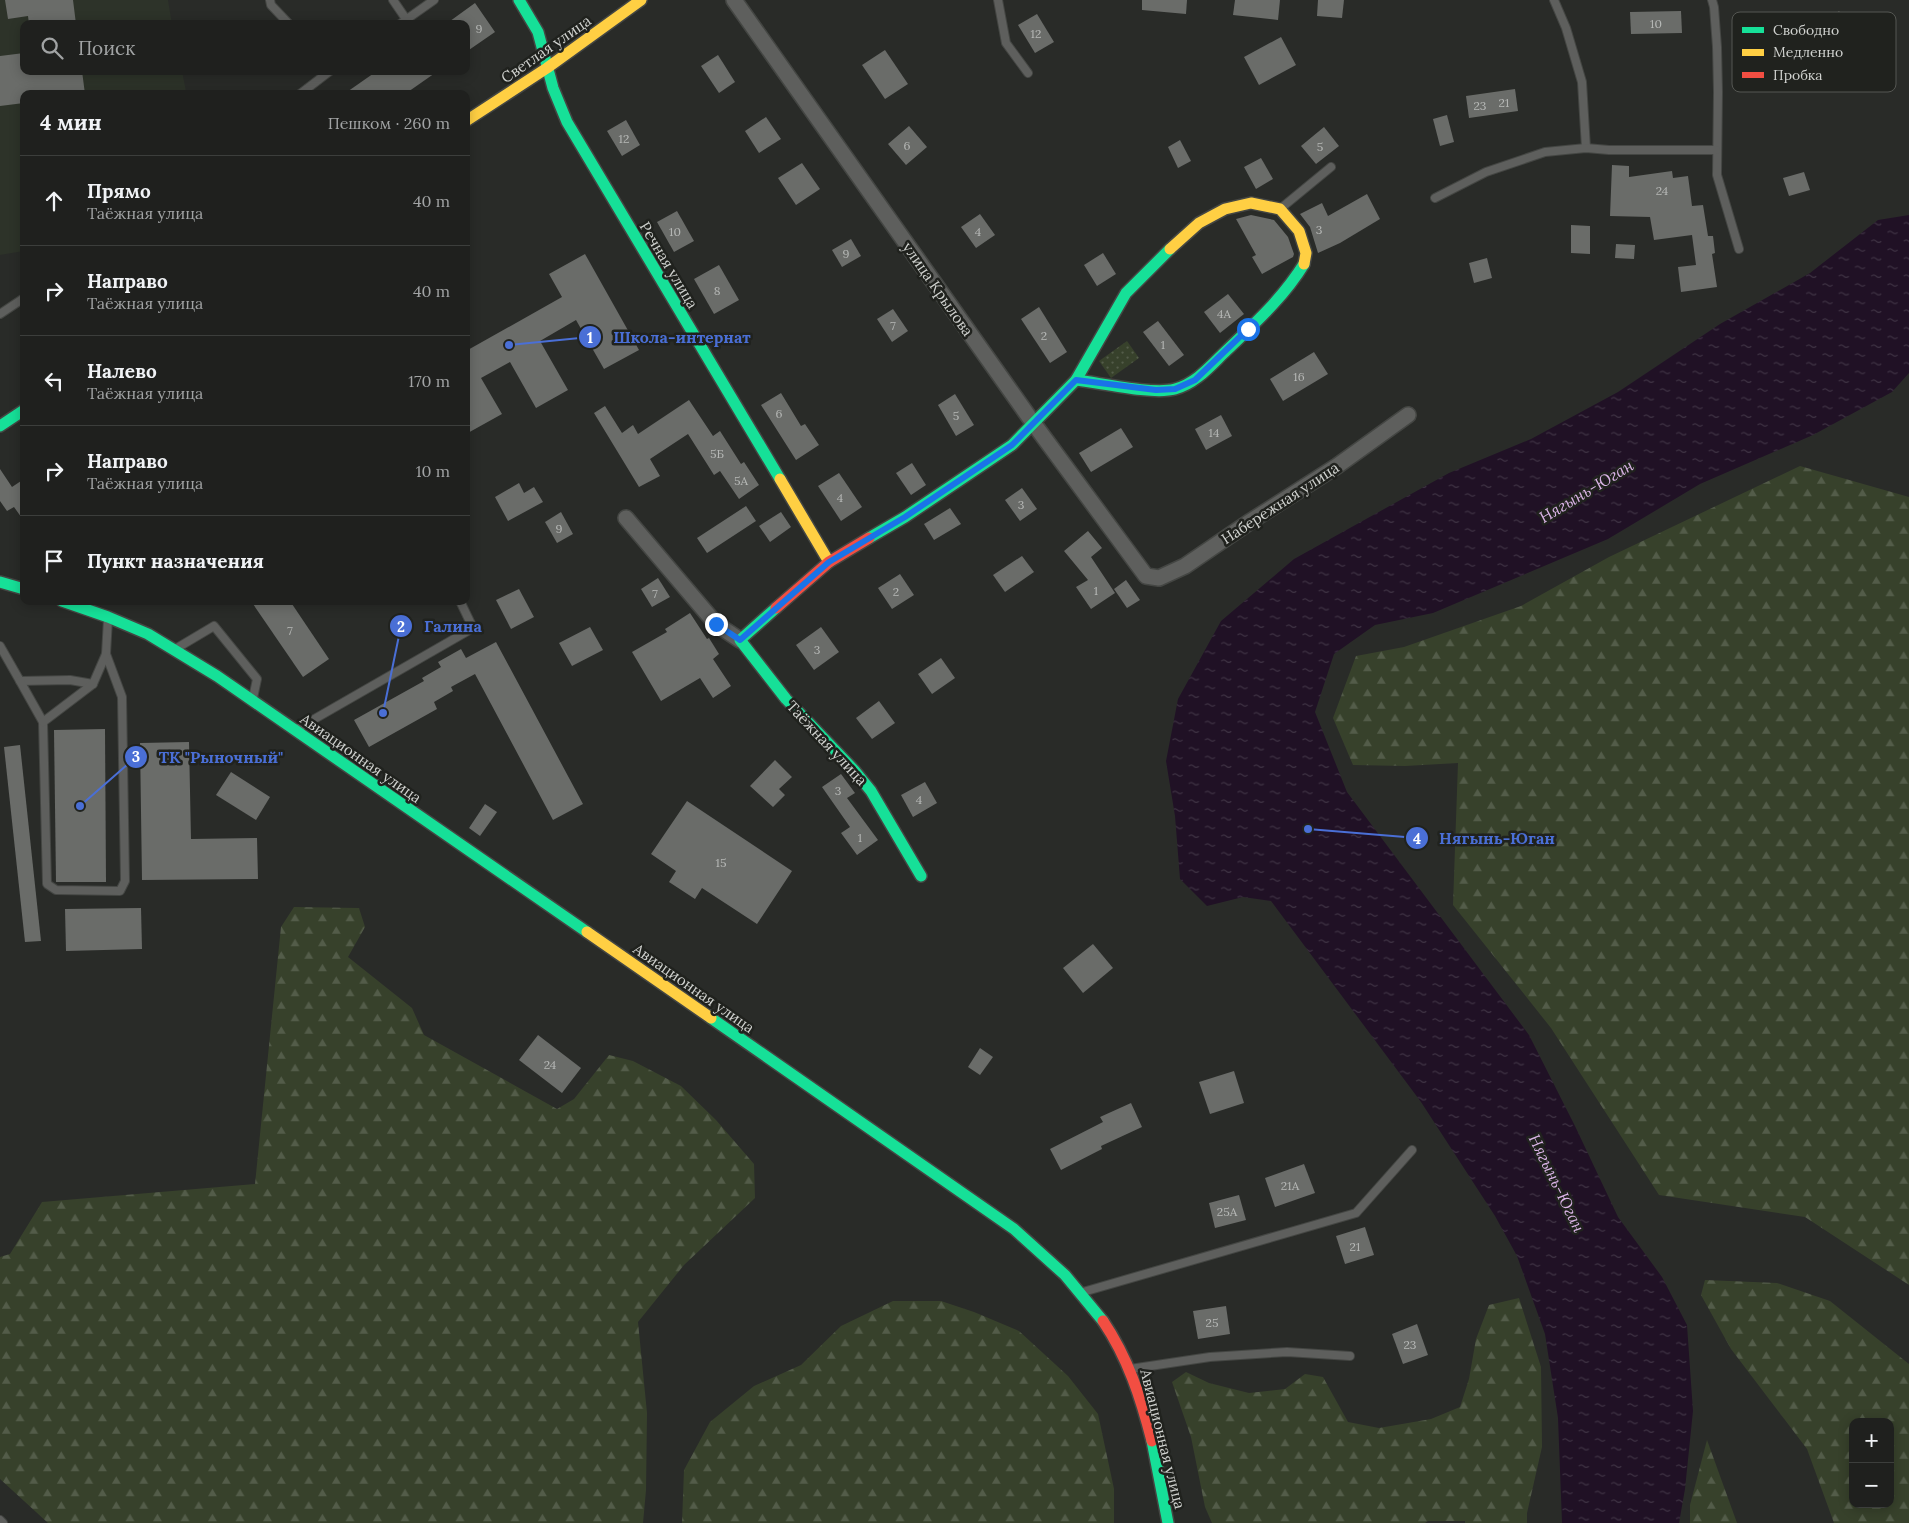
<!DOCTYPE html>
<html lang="ru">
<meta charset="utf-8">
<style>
:root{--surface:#1f201e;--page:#272827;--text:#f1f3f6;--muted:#a1a3a4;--line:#3c3e3c}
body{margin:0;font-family:Lora,serif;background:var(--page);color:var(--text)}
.controls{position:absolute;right:15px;bottom:15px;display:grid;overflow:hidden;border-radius:10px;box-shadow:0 2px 12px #0003}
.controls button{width:45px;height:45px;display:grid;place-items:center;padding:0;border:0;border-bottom:1px solid var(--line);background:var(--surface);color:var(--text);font:25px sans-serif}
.stop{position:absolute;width:15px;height:15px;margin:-11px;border:4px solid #1a73e8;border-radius:50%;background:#fff}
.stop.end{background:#1a73e8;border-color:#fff;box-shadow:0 1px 5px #0008}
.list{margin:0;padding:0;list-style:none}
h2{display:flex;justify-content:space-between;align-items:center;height:65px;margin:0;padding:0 20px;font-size:21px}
h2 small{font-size:16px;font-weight:400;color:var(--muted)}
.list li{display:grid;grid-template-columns:32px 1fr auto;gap:15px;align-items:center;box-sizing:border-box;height:90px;padding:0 20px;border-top:1px solid var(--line)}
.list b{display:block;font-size:19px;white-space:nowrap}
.list p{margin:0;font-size:16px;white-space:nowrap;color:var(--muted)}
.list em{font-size:16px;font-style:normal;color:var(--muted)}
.icon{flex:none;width:28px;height:28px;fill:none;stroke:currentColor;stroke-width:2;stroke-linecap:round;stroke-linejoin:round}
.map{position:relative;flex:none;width:1909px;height:1523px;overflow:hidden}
.search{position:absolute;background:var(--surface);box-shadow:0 2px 12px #0003;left:20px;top:20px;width:450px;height:55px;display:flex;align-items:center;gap:12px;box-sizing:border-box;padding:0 18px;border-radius:10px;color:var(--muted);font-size:19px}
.panel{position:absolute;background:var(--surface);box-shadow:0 2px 12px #0003;left:20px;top:90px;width:450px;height:515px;border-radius:10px}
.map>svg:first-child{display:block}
.built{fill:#2d3329}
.forest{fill:url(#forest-firs);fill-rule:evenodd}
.park{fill:url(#park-dots)}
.water{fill:url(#water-ripples)}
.building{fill:#6a6c69}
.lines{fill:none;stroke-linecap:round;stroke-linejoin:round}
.lane-casing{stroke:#444643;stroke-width:10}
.street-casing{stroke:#444643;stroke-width:18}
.fast-casing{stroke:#444643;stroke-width:14}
.slow-casing{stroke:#444643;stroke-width:14}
.jam-casing{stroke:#444643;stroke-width:14}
.lane{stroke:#5e5f5d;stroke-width:8}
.street{stroke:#5e5f5d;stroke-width:15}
.fast{stroke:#16e098;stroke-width:11}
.slow{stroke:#ffcf43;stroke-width:11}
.jam{stroke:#f24e42;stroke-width:11}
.route{stroke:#1a73e8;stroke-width:6}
.labels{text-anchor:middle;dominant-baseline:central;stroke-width:5;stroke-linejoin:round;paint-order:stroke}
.number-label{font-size:12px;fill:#b6b8b6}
.street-label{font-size:15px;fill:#d0d2cf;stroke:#20221e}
.water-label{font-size:16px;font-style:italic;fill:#dab4e6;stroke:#20221e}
.key{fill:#20221e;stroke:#555753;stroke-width:1}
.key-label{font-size:14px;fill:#d0d2cf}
.leader{fill:none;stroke:#4a6fd6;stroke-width:2}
.callout-dot{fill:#4a6fd6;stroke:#20221e;stroke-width:2}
.mark-label{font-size:15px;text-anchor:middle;font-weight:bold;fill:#fff}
.callout-label{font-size:16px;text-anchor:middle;font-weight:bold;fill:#4a6fd6;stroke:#20221e;stroke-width:5;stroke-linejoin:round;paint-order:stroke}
</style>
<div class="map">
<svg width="1909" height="1523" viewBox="0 0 1909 1523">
<defs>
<pattern id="forest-firs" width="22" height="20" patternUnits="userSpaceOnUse" patternTransform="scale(1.25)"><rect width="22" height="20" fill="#37412b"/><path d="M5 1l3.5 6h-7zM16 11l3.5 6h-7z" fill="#535c49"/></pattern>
<pattern id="park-dots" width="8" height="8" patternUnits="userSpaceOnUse" patternTransform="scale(1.25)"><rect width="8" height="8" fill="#37412b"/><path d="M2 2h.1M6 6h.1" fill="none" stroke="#535c49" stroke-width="1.8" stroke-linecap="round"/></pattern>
<pattern id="water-ripples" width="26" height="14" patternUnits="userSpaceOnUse" patternTransform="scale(1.25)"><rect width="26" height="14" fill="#201125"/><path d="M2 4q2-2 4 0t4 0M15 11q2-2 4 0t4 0" fill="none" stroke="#3f3344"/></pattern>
</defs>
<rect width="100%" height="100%" fill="#292b28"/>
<polygon class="built" points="0,0 168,0 172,24 24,24 24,71 182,71 186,91 183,94 24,94 24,251 0,255"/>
<g class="forest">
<polygon points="1800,466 1909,497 1909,1285 1805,1217 1659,1195 1551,1028 1453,905 1458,763 1405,766 1353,765 1333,718 1356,656 1404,647 1521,606 1609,557"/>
<polygon points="294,907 359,908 365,927 348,957 412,1008 424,1035 557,1109 574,1099 609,1055 633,1061 681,1086 716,1120 754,1164 755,1198 684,1265 638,1322 647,1413 646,1490 643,1523 48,1523 0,1479 0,1257 10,1254 42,1202 255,1184 281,927"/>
<path d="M 1705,1280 L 1777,1283 L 1830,1301 L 1909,1364 L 1909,1523 L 1834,1523 L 1807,1449 L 1731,1349 L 1701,1295 ZM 1853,1422 L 1890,1422 L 1890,1504 L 1853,1504 Z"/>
<polygon points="1519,1298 1541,1367 1542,1447 1527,1513 1527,1523 1465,1523 1465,1521 1428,1521 1425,1523 1212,1523 1205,1507 1191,1437 1172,1382 1186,1372 1209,1383 1249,1393 1285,1389 1305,1374 1323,1377 1348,1422 1379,1428 1431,1419 1460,1407 1469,1379 1476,1339 1489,1305"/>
<polygon points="893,1301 941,1301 974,1312 1019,1331 1068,1376 1098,1414 1114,1489 1114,1523 682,1523 684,1470 710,1422 754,1386 801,1365 841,1326"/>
<polygon points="1707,1440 1737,1523 1690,1523 1690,1505"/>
</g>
<polygon class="park" points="1127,341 1139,358 1111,378 1099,361"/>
<polygon class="water" points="1909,215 1909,373 1892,392 1813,435 1700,484 1608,539 1433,613 1375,625 1334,654 1315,712 1347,792 1529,1035 1575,1126 1618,1217 1662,1277 1687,1325 1693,1411 1685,1489 1679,1523 1562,1523 1558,1418 1545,1334 1517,1256 1495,1216 1421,1102 1271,901 1243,897 1207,906 1180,879 1175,816 1166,761 1178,699 1221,621 1294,559 1449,473 1531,439 1618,392 1720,324 1810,273 1878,220"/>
<g class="building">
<polygon points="5,0 73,0 76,24 29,24 28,16 8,19"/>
<polygon points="1142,0 1187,0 1186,14 1142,10"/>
<polygon points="1235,0 1280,0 1278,20 1233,15"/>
<polygon points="1318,0 1344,0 1342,18 1317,16"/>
<polygon points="475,3 495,32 466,52 466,24 446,24"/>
<polygon points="1681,11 1682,33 1631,34 1630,12"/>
<polygon points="1839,11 1861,39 1841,55 1819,27"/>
<polygon points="1037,14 1054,42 1035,53 1018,25"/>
<polygon points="1281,37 1296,65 1259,85 1244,57"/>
<polygon points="885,50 908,84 885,99 862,65"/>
<polygon points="24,53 24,71 82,71 85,94 24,94 24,103 0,106 0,56"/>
<polygon points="718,55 735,82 719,93 701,66"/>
<polygon points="377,71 438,71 405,94 344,94"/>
<polygon points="1515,89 1518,111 1469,118 1466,96"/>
<polygon points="1447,115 1454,142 1440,146 1433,119"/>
<polygon points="766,117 781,139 759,153 745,131"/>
<polygon points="626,120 640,145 622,156 607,131"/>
<polygon points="909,126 927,147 906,165 888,144"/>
<polygon points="1324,127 1339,146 1316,164 1301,146"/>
<polygon points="1180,140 1191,161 1178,168 1168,147"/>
<polygon points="1261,158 1273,179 1256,189 1244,167"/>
<polygon points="802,163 820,189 796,205 778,178"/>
<polygon points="1612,165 1629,166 1629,177 1672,171 1673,178 1688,176 1692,206 1703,205 1708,236 1713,236 1715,253 1712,254 1717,287 1681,292 1678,267 1696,265 1692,235 1654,240 1650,217 1610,216"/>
<polygon points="1804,172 1810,190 1789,196 1783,178"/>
<polygon points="1367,194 1380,219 1340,243 1318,253 1310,227 1300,214 1322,203 1328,216"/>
<polygon points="677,211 694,241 674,252 657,222"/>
<polygon points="980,214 995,235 976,248 961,227"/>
<polygon points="1251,215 1274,220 1288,237 1294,254 1293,257 1262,274 1252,257 1256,255 1236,219"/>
<polygon points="1571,225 1590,226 1590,254 1571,253"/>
<polygon points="851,239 861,256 842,267 832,250"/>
<polygon points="1616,244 1635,245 1634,259 1615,258"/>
<polygon points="1103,253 1116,274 1097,286 1084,265"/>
<polygon points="585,254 639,350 604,369 576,320 540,341 568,390 536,408 510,362 481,378 502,414 466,434 466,351 562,297 549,274"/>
<polygon points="1487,258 1492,278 1474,283 1469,263"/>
<polygon points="719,265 739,300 714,314 694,279"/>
<polygon points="1228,294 1244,314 1220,333 1204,312"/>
<polygon points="1039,307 1067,352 1050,363 1021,319"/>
<polygon points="893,309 908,331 892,342 877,319"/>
<polygon points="1158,321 1184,355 1169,366 1143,332"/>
<polygon points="1314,352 1328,374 1283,401 1270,379"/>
<polygon points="781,393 801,426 805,424 819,445 796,460 761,405"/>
<polygon points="955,394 974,425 956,436 938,405"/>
<polygon points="689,400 713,436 720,431 741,464 744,462 759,485 739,499 720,471 714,475 688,434 650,459 660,476 639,487 594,413 605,406 622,433 633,425 638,434"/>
<polygon points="1221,415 1232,436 1206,450 1195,429"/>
<polygon points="1121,428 1133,447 1091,472 1079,453"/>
<polygon points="912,463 926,485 911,495 896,473"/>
<polygon points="0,469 12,487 24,479 24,521 14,507 7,511 0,501"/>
<polygon points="839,473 862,507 841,521 818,486"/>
<polygon points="519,483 524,493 534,487 543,502 508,521 495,497"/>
<polygon points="1022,488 1037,509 1020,521 1005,500"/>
<polygon points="746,506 756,521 707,553 697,538"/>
<polygon points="950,508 961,524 934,540 924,524"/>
<polygon points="561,512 573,534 557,543 545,522"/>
<polygon points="781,512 791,527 770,542 759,526"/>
<polygon points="1088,531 1102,548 1091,557 1115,593 1091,609 1076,587 1088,580 1064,551"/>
<polygon points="1022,556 1034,572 1005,592 993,575"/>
<polygon points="900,574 914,595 892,609 878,588"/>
<polygon points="658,578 670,597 652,607 641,589"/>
<polygon points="1126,580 1140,600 1127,608 1114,589"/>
<polygon points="519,589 534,617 511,629 496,600"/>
<polygon points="251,601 290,601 329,659 303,677"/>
<polygon points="690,613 707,639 709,638 719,654 713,659 731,686 713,698 700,678 661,701 632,652 667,632 665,629"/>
<polygon points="590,627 603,650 572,666 559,643"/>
<polygon points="821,627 839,652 814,670 796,645"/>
<polygon points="496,642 583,804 553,820 475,674 451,687 453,691 434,702 437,709 369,747 354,720 424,681 422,678 441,667 438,662 461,649 466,658"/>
<polygon points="941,658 955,678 932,694 918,674"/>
<polygon points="879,701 895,723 872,739 856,718"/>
<polygon points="105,729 106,882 56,882 54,730"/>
<polygon points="189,742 191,839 257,838 258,879 142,880 140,743"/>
<polygon points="20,745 41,941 25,942 4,747"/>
<polygon points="775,760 792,777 779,789 785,795 773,807 750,786"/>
<polygon points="231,772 270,797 256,820 216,795"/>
<polygon points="841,774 855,793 847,798 878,840 857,855 841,833 850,827 822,787"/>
<polygon points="925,782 937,803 913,817 901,795"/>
<polygon points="687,801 792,871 757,924 702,888 695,899 669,882 676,871 651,854"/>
<polygon points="485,804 497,812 480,836 469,828"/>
<polygon points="141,908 142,949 66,951 65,909"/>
<polygon points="1093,944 1113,968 1083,993 1063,968"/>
<polygon points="538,1035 581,1068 562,1093 519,1060"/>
<polygon points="980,1048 993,1057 980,1075 968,1067"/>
<polygon points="1234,1071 1244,1103 1210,1114 1199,1082"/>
<polygon points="1131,1103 1142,1127 1101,1146 1102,1149 1061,1170 1050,1149 1103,1122 1100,1117"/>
<polygon points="1304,1164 1315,1193 1275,1207 1265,1178"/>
<polygon points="1239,1195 1246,1220 1215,1228 1209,1203"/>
<polygon points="1365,1227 1374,1255 1345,1264 1336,1236"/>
<polygon points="1226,1306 1230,1334 1198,1339 1193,1311"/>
<polygon points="1417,1324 1428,1355 1403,1364 1392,1334"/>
</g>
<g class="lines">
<defs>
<g id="lane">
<polyline points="270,0 271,5 289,24"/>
<polyline points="393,0 406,19"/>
<polyline points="998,0 1006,43 1028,73"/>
<polyline points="1554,0 1566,28 1582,82 1586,148"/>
<polyline points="1712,0 1714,7 1717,47 1718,92 1717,175 1739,249"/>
<polyline points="400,24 434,0"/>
<polyline points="300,94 330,71"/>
<polyline points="1435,198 1486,172 1545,152 1586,148 1609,150 1716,150"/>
<polyline points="1280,209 1331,167"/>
<polyline points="0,314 24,298"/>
<polyline points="0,646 20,681 70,680 93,684"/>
<polyline points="177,648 214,626 257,679 253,698"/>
<polyline points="20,681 43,722 47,884 56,890 120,891 125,881 122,697 106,654"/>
<polyline points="43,722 93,684 106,654 108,619"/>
<polyline points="297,729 473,628 460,601"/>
<polyline points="1083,1292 1356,1213 1412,1150"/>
<polyline points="1130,1369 1210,1357 1287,1352 1350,1356"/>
<polyline points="0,1520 3,1523"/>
</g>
<g id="street">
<polyline points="734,0 1034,424 1146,576 1159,578 1185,566 1251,521 1337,466 1408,415"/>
<polyline points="626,518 716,624 740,640"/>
</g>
<g id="fast">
<polyline points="519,0 538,32 553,88 567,122 780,479"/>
<path d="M 1076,380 C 1101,383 1153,395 1175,389 C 1197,383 1211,365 1227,350 C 1255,323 1283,298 1304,264"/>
<polyline points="0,426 24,410"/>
<polyline points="869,538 905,517 1012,445 1076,380 1126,293 1170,249"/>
<polyline points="0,582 24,589"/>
<polyline points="62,601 108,617 148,634 217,676 587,932"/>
<polyline points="776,608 740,640 786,699 854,770 871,791 921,876"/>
<polyline points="711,1018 1014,1229 1065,1275 1103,1321"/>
<polyline points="1152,1441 1168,1523"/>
</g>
<g id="slow">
<polyline points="466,121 547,68 641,0"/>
<polyline points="1170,249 1199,223 1225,209 1251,203 1280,209 1299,231 1306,253 1304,264"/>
<polyline points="780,479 829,562"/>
<polyline points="587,932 711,1018"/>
</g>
<g id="jam">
<polyline points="776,608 829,562 869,538"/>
<path d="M 1103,1321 C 1128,1358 1141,1398 1152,1441"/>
</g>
</defs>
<use href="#lane" class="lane-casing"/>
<use href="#street" class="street-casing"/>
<use href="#fast" class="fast-casing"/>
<use href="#slow" class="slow-casing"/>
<use href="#jam" class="jam-casing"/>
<use href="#lane" class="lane"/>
<use href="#street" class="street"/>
<use href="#fast" class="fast"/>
<use href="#slow" class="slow"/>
<use href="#jam" class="jam"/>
</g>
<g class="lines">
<polyline class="route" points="716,624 740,640 829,562 905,517 1012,445 1076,380 1156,390 1175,389 1195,380 1248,329"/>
</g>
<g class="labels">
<g class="number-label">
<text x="1656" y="23">10</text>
<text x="479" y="28">9</text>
<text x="1036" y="33">12</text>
<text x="1504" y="102">21</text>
<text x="1480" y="105">23</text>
<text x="624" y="138">12</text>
<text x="907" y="145">6</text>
<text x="1320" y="146">5</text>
<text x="1662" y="190">24</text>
<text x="1319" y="229">3</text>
<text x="675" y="231">10</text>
<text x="978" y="231">4</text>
<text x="846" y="253">9</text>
<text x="717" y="290">8</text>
<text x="1224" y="313">4А</text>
<text x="893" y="325">7</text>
<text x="1044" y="335">2</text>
<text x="1163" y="344">1</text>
<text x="1299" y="376">16</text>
<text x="779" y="413">6</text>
<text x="956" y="415">5</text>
<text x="1214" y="432">14</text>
<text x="717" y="453">5Б</text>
<text x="741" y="480">5А</text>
<text x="840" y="497">4</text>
<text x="1021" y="504">3</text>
<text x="559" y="528">9</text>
<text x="1096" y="590">1</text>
<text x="896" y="591">2</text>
<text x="655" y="593">7</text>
<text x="290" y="630">7</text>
<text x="817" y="649">3</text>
<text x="838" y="790">3</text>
<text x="919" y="799">4</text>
<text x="860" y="837">1</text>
<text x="721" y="862">15</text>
<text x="550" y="1064">24</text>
<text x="1290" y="1185">21А</text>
<text x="1227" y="1211">25А</text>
<text x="1355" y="1246">21</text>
<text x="1212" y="1322">25</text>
<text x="1410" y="1344">23</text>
</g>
<g class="street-label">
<text transform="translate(546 49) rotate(-35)">Светлая улица</text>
<text transform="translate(669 265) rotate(59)">Речная улица</text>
<text transform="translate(938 289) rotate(55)">улица Крылова</text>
<text transform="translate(1280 503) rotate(-33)">Набережная улица</text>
<text transform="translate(827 743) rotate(47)">Таёжная улица</text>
<text transform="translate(361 758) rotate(35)">Авиационная улица</text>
<text transform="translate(694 988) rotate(35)">Авиационная улица</text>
<text transform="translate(1163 1439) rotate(76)">Авиационная улица</text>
</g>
<g class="water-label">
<text transform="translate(1586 491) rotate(-31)">Нягынь-Юган</text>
<text transform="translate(1557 1183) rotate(64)">Нягынь-Юган</text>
</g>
</g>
<rect x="1732" y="12" width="164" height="80" rx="8" class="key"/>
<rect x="1742" y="27" width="22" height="6" fill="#16e098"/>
<rect x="1742" y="49" width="22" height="7" fill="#ffcf43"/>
<rect x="1742" y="72" width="22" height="6" fill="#f24e42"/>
<g class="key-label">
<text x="1773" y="35">Свободно</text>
<text x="1773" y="57">Медленно</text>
<text x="1773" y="80">Пробка</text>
</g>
<path class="leader" d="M509 345L590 337M383 713L401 626M80 806L136 757M1308 829L1417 838"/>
<g class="callout-dot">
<circle cx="509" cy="345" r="5"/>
<circle cx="383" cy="713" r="5"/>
<circle cx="80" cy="806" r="5"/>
<circle cx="1308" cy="829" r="5"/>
<circle cx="590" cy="337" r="12"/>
<circle cx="401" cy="626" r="12"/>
<circle cx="136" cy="757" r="12"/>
<circle cx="1417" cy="838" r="12"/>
</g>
<g class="mark-label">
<text x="590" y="343">1</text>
<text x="401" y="632">2</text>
<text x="136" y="762">3</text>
<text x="1417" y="844">4</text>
</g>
<g class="callout-label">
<text x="682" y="343">Школа-интернат</text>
<text x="453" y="632">Галина</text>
<text x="221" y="763">ТК "Рыночный"</text>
<text x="1497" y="844">Нягынь-Юган</text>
</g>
</svg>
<div class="controls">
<button>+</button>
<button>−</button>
</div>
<div class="stop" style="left:1248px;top:329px"></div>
<div class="stop end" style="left:716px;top:624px"></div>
<div class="search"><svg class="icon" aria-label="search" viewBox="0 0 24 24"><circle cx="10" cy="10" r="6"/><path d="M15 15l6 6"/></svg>Поиск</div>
<section class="panel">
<h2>4 мин<small>Пешком · 260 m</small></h2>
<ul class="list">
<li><svg class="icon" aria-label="ahead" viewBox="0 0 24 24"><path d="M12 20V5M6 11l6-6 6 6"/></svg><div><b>Прямо</b><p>Таёжная улица</p></div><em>40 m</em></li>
<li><svg class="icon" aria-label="right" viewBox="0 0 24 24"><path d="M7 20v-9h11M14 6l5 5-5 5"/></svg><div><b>Направо</b><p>Таёжная улица</p></div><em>40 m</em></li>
<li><svg class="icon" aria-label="left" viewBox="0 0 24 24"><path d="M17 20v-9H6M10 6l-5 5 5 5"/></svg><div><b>Налево</b><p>Таёжная улица</p></div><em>170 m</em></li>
<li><svg class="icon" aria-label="right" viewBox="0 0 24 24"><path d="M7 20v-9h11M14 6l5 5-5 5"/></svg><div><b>Направо</b><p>Таёжная улица</p></div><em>10 m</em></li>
<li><svg class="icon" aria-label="arrive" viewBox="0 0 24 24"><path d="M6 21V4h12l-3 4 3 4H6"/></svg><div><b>Пункт назначения</b></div></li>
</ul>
</section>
</div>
